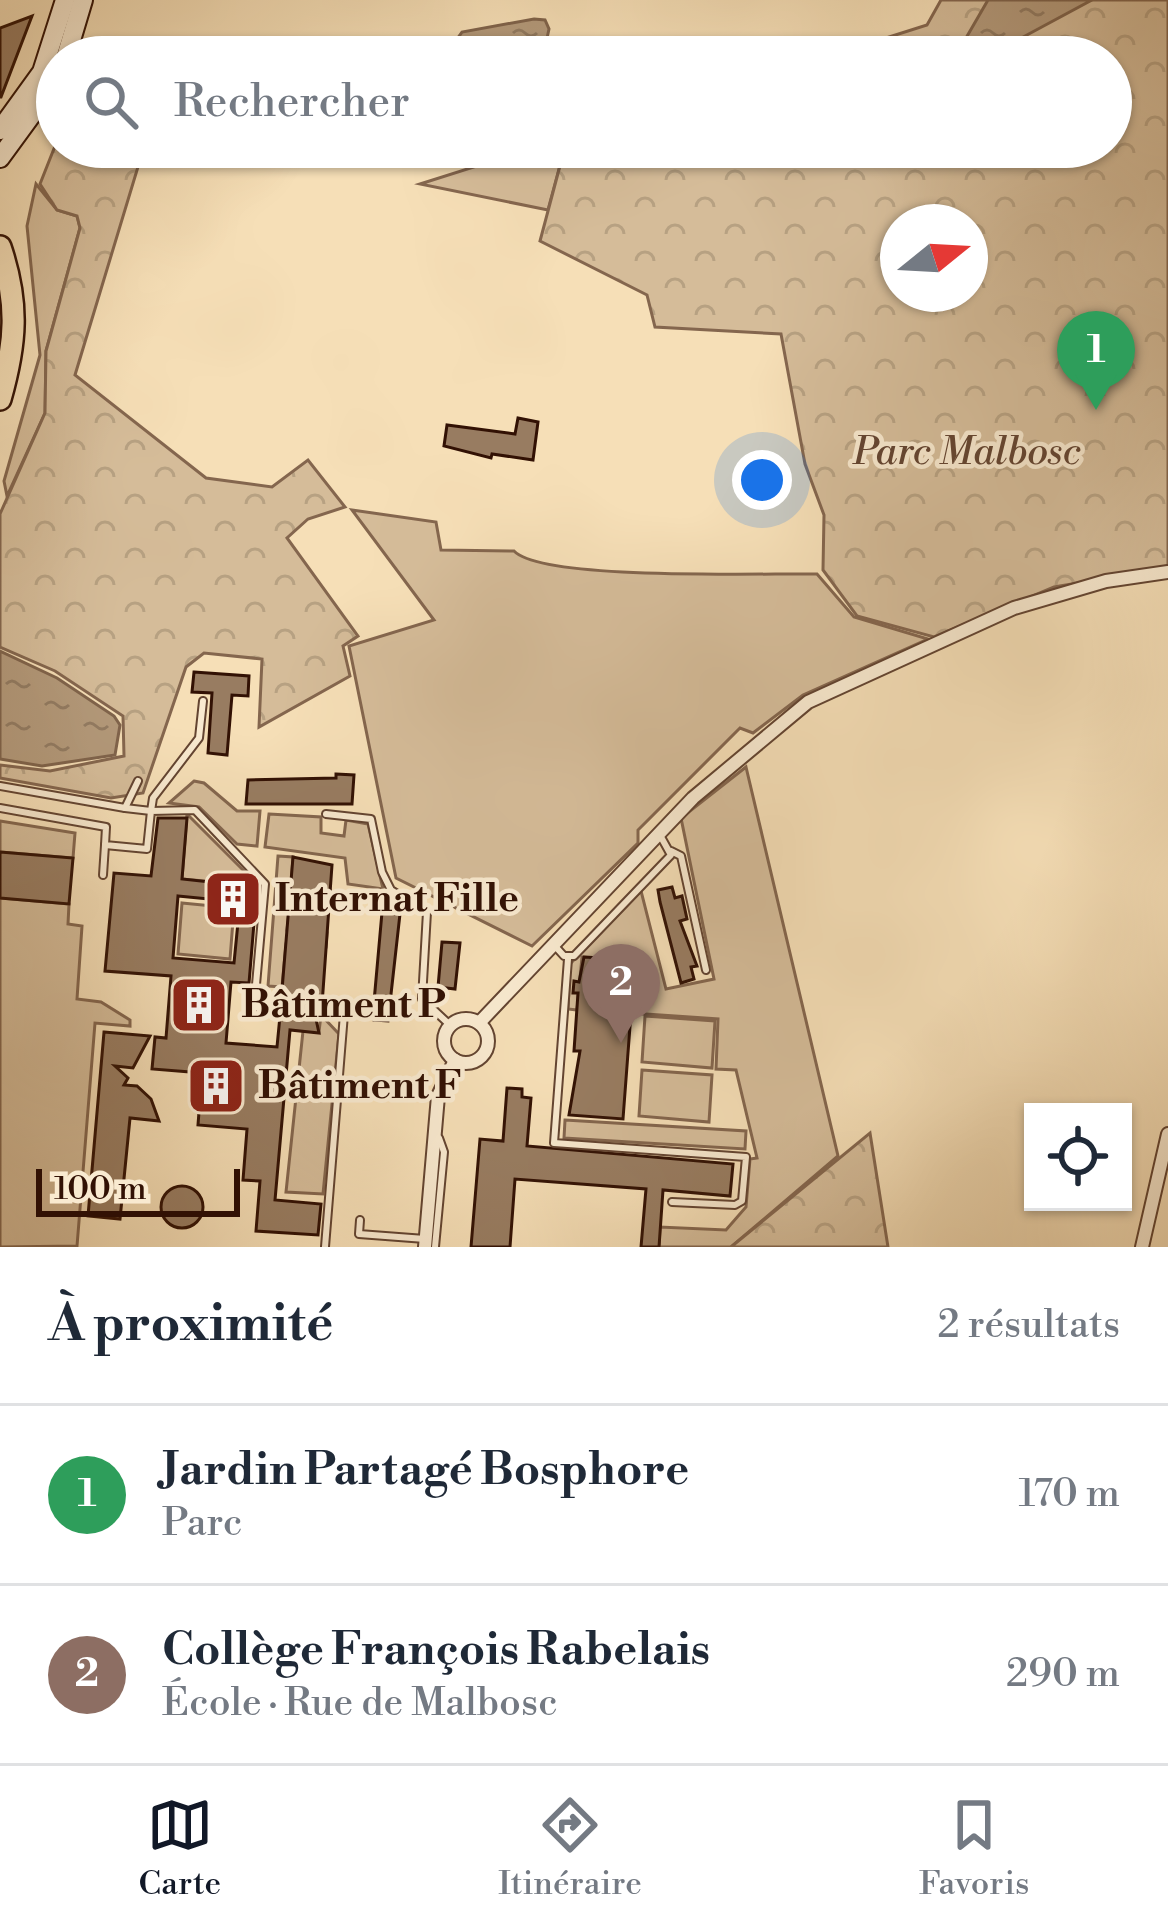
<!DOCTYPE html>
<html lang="fr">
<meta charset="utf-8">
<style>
:root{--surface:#fff;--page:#f6f6f7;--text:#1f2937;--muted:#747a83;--line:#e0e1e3;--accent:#111827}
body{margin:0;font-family:"Libre Bodoni",serif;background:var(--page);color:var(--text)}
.controls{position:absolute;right:36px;bottom:36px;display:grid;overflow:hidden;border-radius:0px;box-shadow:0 3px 9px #0004}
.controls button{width:108px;height:108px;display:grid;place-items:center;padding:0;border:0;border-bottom:3px solid var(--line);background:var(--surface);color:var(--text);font:60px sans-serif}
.compass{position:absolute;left:880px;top:204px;width:108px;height:108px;border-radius:50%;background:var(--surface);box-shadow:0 3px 9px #0004;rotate:72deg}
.scale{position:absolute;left:36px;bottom:30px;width:204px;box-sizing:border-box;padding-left:12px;border:6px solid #321104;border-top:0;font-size:33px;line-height:42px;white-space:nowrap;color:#321104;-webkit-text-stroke:9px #f9ead0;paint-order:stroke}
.you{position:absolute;left:762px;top:480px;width:42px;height:42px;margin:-30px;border:9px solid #fff;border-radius:50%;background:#1a73e8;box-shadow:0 0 0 18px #1a73e833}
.badge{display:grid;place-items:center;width:78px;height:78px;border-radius:50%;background:var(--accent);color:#fff;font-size:39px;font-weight:700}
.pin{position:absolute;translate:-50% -99px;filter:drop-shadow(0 3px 6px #0008)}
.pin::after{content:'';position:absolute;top:63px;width:42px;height:36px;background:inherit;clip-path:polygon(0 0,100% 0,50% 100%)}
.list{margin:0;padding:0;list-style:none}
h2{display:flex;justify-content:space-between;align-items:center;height:156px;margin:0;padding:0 48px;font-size:51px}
h2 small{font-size:39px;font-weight:400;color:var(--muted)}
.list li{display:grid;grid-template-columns:78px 1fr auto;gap:36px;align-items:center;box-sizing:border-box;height:180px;padding:0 48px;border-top:3px solid var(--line)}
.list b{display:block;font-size:45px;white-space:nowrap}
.list p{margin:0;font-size:39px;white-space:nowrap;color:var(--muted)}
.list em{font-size:39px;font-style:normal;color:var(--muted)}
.icon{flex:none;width:66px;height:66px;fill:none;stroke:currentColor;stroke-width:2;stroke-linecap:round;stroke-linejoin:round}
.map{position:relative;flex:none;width:1168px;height:1247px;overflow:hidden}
.search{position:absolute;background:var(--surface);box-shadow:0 3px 9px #0004;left:36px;right:36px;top:36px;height:132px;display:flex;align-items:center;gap:30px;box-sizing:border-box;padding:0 42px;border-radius:66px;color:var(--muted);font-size:45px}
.sheet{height:516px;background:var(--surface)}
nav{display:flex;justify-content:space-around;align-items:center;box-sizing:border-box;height:168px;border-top:3px solid var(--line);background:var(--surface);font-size:33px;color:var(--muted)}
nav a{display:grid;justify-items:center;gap:6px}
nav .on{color:var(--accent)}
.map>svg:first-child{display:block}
.green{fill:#d5bc99;stroke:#84664e;stroke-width:3}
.forest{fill:url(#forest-crowns);stroke:#84664e;stroke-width:3;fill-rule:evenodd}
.water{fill:url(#water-ripples);stroke:#7f634b;stroke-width:3}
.building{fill:#987c61;stroke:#321104;stroke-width:3;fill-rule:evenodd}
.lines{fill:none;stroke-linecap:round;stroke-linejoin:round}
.lane-casing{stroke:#634431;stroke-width:10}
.street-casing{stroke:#634431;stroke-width:16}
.secondary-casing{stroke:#321104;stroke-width:22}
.primary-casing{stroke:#321104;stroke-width:26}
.lane{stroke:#f9ead0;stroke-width:6}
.street{stroke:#f9ead0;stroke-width:12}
.secondary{stroke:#f9ead0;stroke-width:18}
.primary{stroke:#f6dfb7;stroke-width:21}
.labels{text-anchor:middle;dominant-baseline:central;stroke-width:9;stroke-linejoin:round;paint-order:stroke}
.park-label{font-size:39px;font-style:italic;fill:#634431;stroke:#f9ead0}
.poi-label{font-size:39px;font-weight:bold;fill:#321104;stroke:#f9ead0;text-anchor:start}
</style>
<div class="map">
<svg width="1168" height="1247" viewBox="0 0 1168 1247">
<defs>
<pattern id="forest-crowns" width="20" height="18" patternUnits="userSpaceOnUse" patternTransform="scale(3)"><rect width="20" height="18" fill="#d5bc99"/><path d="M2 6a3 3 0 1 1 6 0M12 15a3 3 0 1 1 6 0" fill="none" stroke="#b7a182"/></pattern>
<pattern id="water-ripples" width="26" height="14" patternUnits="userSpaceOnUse" patternTransform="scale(3)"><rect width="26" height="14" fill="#b3997a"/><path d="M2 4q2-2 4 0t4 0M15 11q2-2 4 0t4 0" fill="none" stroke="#927b62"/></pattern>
</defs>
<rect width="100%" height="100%" fill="#f6dfb7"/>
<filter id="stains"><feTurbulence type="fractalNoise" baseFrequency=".00167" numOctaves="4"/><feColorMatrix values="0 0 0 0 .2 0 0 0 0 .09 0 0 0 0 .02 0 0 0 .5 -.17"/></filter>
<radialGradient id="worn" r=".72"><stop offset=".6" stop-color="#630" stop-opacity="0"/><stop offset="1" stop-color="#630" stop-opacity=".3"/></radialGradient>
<g class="green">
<polygon points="537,147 565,147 548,210 420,184"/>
<polygon points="36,184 57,210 77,216 80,228 46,351 45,413 7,496 4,481 40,355 27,226"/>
<path d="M 352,510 L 436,522 L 441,550 L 514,551 C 543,581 764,573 817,574 L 854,617 L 928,639 L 803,695 L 753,733 L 740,728 L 638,830 L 638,843 L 532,946 L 396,878 L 349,646 L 434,620 Z"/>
<polygon points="746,767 838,1156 731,1247 659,1247 660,1227 726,1230 746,1207 750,1159 757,1158 736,1070 716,1069 718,1019 631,1013 634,961 582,957 577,1010 568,1009 570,964 641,891 666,989 714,979 681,818"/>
<polygon points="194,781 204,783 237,811 260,811 257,846 237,844 199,807 169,803"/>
<polygon points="187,814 259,886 182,879"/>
<polygon points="269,814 321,817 321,833 344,836 346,820 368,824 383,889 348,884 345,858 265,847"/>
<polygon points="0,821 75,833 73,858 0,852"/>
<polygon points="278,856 293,857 291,886 330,890 329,904 290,901 287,930 327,933 326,947 286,944 282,987 268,986"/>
<polygon points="0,898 69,904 68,924 82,926 77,999 101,1002 130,1020 130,1026 95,1023 77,1246 0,1247"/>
<polygon points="182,903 234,908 230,959 178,954"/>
<polygon points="321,1015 339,1034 323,1194 286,1192 303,1031 319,1032"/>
<polygon points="645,1016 715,1021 712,1068 642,1062"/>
<polygon points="642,1070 712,1075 709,1122 639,1116"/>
<polygon points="565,1120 746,1131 745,1149 564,1138"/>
</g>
<g class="forest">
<path d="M 941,0 L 1168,0 L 1168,568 L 1054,587 L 934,637 L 857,616 L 823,570 L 824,515 L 805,464 L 781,334 L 655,327 L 647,295 L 540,241 L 565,147 L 1111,147 L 1111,57 L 826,57 L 927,25 ZM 898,222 L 970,222 L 970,294 L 898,294 Z"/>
<polygon points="57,141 57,147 144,147 75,375 206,478 272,487 308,460 345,507 308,519 287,538 358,636 343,646 350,676 259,727 262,659 204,653 186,667 143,793 111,798 0,778 0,765 50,771 124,756 123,716 55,671 0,647 0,514 45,413 46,351 80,228 77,216 57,210 40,184"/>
<polygon points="870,1133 888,1247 731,1247"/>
</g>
<g class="water">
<polygon points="988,0 1092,0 986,57 955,57"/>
<polygon points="534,19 545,20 549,29 543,57 444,57 462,32"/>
<polygon points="0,651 57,678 114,716 120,725 115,755 42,766 0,759"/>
</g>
<g class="building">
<polygon points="32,16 1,97 0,97 0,28"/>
<polygon points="518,418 538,422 533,460 492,454 491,458 444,446 447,425 515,434"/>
<polygon points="194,672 249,676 248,696 232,695 227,755 208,753 212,693 192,692"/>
<polygon points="336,774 354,775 352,804 246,804 248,780 336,778"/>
<path d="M 158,818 L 187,818 L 182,879 L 257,887 L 249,983 L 231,982 L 226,1043 L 277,1047 L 280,1016 L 287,1011 L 281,1002 L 293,857 L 332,865 L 322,1005 L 314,1010 L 319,1033 L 290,1030 L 275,1200 L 321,1204 L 318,1235 L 256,1231 L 260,1181 L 243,1180 L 247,1129 L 198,1125 L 202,1073 L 152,1069 L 155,1037 L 166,1038 L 171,976 L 105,971 L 114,873 L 151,876 ZM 178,896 L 240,902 L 234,963 L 173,958 Z"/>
<polygon points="0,852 73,858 69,904 0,898"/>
<polygon points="672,887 675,898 682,896 687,919 680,921 697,966 691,967 694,979 681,983 660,902 658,890"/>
<polygon points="383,901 401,905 388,1021 374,1020 373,1013"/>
<polygon points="442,942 460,943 455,989 438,987"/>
<polygon points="584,957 635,960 623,1119 569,1115 580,1051 574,1051 578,993 573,993 574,981 579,982"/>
<polygon points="104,1032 150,1036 133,1068 115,1066 128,1078 124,1085 137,1086 151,1099 159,1121 130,1118 120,1219 88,1216"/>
<polygon points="507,1088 522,1089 522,1097 531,1098 527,1146 733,1164 730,1196 663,1190 659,1247 641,1247 646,1189 515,1179 510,1247 471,1247 480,1139 503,1141"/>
<circle cx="182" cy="1207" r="21"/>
</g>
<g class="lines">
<defs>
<g id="lane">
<polyline points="0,786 125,808 138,781"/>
<polyline points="0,808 106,827 105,845 147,849 151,811 195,810 265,884 254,1007 280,1009"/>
<polyline points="125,808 151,811 153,798 199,738 203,701"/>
<polyline points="326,814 371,819 382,872 391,890 427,912 422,999 450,1025"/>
<polyline points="671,851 681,856 706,970"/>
<polyline points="103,875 105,845"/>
<polyline points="554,945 564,956 574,956 671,855 661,837"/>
<polyline points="568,959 554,1143 746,1157 742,1201 735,1205 672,1202"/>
<polyline points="321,1012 344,1014 325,1247"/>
<polyline points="360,1220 359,1234 425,1239"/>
<polyline points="435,1247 444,1152 439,1138"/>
</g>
<g id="street">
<circle cx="466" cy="1041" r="22"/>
<polyline points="479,1023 693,798 808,702 1014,608 1106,581 1168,572"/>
<polyline points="425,1247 438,1096 455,1060"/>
<polyline points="1142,1247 1168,1134"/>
</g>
<g id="secondary">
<polyline points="66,57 83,0"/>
<polyline points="0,130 42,72 65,0"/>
<polyline points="0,158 57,80"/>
</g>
<path id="primary" d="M 0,247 C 19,303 16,343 0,399"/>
</defs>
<use href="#lane" class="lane-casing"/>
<use href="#street" class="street-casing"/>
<use href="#secondary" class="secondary-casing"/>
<use href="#primary" class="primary-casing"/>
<use href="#lane" class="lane"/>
<use href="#street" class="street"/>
<use href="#secondary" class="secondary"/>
<use href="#primary" class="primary"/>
</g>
<defs>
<symbol id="building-square" viewBox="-11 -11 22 22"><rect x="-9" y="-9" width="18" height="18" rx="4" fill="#8f2418" stroke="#f9ead0"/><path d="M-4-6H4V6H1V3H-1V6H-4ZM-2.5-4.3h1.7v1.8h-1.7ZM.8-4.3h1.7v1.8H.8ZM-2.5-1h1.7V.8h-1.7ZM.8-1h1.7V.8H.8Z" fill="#fff"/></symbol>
</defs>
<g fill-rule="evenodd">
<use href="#building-square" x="200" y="866" width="66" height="66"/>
<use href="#building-square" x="166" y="972" width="66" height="66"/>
<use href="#building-square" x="183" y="1053" width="66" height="66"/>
</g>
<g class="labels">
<g class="park-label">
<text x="967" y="452">Parc Malbosc</text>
</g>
<g class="poi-label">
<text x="275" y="899">Internat Fille</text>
<text x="241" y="1005">Bâtiment P</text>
<text x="258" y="1086">Bâtiment F</text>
</g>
</g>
<rect width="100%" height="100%" filter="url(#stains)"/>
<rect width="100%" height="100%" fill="url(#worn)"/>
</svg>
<div class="controls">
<button><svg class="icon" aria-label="locate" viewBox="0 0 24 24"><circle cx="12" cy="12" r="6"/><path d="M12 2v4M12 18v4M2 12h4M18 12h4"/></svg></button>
</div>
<svg class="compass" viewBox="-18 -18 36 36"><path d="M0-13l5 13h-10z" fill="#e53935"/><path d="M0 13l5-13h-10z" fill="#747a83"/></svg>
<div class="scale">100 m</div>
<div class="you"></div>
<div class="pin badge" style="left:1096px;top:410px;background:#2e9e5b">1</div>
<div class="pin badge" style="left:621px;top:1043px;background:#8d6e63">2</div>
<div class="search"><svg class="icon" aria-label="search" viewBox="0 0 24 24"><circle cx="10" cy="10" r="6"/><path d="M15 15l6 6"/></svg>Rechercher</div>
</div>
<section class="sheet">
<h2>À proximité<small>2 résultats</small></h2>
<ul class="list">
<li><span class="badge" style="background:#2e9e5b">1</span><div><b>Jardin Partagé Bosphore</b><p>Parc</p></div><em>170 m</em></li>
<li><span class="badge" style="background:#8d6e63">2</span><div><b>Collège François Rabelais</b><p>École · Rue de Malbosc</p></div><em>290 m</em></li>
</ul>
</section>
<nav>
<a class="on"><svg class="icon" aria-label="map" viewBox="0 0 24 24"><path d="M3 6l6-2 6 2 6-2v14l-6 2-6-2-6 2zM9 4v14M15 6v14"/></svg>Carte</a>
<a><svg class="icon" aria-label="directions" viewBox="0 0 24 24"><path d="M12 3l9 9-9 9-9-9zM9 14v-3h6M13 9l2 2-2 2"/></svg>Itinéraire</a>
<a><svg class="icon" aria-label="saved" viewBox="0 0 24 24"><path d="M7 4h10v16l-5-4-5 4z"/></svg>Favoris</a>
</nav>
